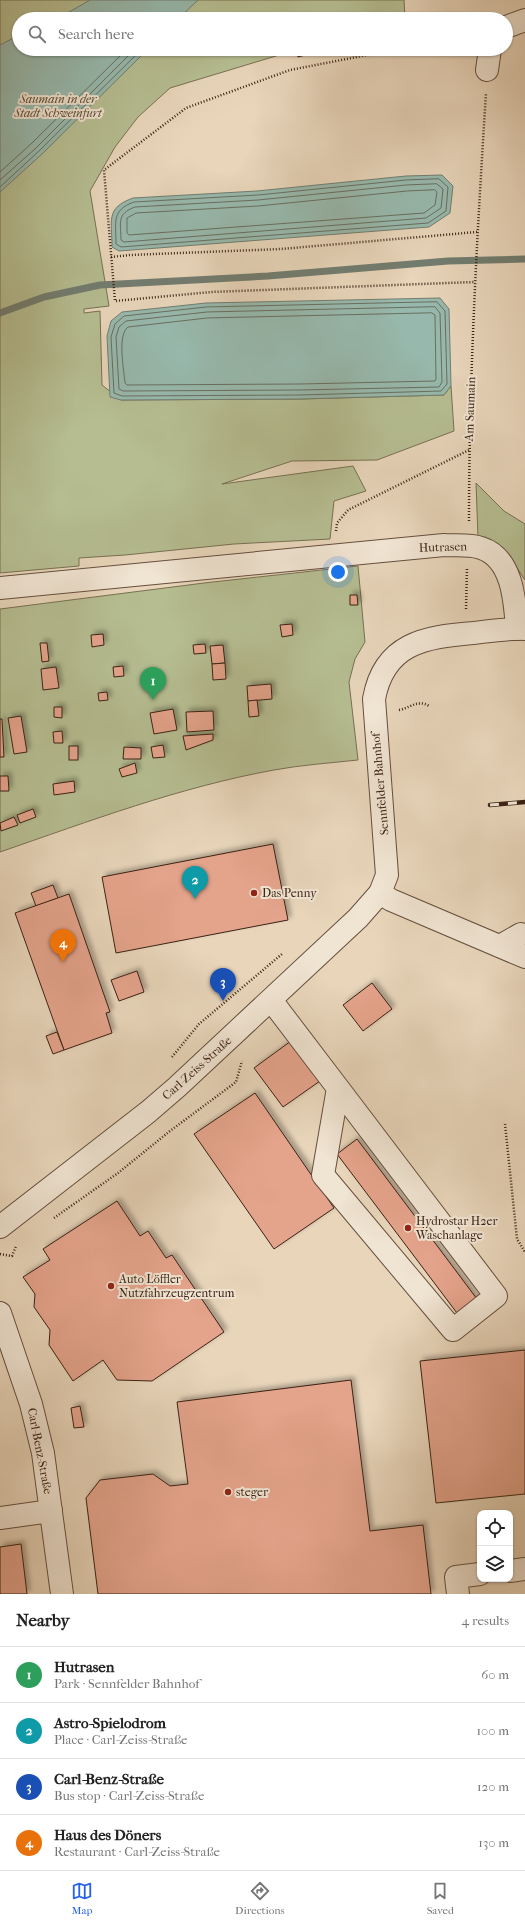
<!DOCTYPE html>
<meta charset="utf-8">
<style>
:root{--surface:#fff;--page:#f2f2f2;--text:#222;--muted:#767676;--line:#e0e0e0;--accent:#2563eb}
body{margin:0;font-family:"IM FELL French Canon",serif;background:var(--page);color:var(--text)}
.controls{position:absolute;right:12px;bottom:12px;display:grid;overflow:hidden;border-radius:8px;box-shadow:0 1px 3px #0004}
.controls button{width:36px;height:36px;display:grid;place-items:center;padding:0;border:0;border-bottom:1px solid var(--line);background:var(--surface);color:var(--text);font:20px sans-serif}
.you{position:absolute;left:338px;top:572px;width:14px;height:14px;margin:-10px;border:3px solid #fff;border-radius:50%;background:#1a73e8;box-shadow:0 0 0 6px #1a73e833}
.badge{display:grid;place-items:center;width:26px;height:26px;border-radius:50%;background:var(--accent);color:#fff;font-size:13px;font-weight:700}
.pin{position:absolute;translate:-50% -33px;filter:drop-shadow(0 1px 2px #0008)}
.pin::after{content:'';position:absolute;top:21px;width:14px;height:12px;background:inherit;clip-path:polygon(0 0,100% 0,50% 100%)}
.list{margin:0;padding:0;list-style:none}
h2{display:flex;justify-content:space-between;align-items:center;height:52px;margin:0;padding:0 16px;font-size:17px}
h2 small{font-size:13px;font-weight:400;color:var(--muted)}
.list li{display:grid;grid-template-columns:26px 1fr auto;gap:12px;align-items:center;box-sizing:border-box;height:56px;padding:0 16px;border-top:1px solid var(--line)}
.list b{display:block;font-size:15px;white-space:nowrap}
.list p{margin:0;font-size:13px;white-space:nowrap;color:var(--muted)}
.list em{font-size:13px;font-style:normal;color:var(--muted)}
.icon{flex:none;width:22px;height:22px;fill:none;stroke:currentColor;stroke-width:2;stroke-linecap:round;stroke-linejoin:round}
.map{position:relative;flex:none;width:525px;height:1594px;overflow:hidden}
.search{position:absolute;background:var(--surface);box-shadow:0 1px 3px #0004;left:12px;right:12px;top:12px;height:44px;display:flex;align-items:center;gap:10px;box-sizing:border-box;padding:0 14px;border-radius:22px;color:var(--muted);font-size:15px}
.sheet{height:276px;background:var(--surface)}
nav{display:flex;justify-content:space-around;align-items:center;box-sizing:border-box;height:56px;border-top:1px solid var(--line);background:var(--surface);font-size:11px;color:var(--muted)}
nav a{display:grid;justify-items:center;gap:2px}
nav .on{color:var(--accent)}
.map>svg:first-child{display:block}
.green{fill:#b5bd91;stroke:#787052}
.water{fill:#97b9ad;stroke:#727d70}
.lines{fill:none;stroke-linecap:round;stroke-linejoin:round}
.shore{stroke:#696e60;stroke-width:1}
.stream{stroke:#727d70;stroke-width:7}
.building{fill:#e4a38b;stroke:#3b2214;filter:url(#shadow)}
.minor-casing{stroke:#664f3e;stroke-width:24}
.path{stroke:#3b2214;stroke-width:2.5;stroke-dasharray:1 2;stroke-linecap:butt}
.minor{stroke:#f0e4d2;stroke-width:22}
.rail-casing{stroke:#3b2214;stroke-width:4.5}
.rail{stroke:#f0e4d2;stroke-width:3;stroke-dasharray:9;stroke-linecap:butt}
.poi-dot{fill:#8f2418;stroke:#f0e4d2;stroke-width:1.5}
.labels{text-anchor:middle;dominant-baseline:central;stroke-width:4;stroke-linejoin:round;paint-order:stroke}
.park-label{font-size:12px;font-style:italic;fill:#5a4933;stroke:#f0e4d2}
.street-label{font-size:12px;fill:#3b2214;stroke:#f0e4d2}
.poi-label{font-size:12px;fill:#3b2214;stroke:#f0e4d2;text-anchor:start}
</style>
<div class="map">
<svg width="525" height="1594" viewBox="0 0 525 1594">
<defs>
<filter id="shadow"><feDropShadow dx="3.5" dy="-3.5" stdDeviation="2" flood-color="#0004"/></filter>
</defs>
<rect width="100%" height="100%" fill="#e8d5ba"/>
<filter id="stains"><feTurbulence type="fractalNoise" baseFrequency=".005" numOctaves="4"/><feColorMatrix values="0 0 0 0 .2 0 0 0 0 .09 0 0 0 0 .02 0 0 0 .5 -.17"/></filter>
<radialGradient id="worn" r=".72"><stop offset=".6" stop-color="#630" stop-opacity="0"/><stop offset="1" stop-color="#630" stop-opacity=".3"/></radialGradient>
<g class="green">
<polygon points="0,0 404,0 405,19 19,19 19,49 299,49 170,88 138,117 115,147 90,191 109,306 84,309 84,313 100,311 102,385 121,400 300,399 444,395 451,386 454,431 377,460 292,461 222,484 353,466 366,491 334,501 330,539 234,544 125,555 79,558 79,566 0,573"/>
<polygon points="476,483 504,511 525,524 525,580 513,562 499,545 478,537"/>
<path d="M 358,566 L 365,642 L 355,659 L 349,682 L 358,760 C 330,763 301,765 274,770 C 180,787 90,821 0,852 L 0,609 L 204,583 Z"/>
</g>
<g class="water">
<polygon points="90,0 198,0 178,19 57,19"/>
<polygon points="19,35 19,49 148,49 42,154 0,192 0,45"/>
<path d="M 442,175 L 453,186 L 450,213 L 429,227 L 119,251 L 112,247 C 112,221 105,208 133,198 L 257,191 L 406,176 Z"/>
<polygon points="440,298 449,309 451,386 444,395 300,399 121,400 110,397 107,336 111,321 122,312 206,303"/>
</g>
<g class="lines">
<g class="shore">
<polyline points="0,172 32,143 127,49"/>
<path d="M 439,179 L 448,187 L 446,211 L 428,223 L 121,247 L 116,244 C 116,223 111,210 134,202 L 258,195 L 406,180 Z"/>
<polyline points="0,180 36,148 135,49"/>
<path d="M 437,184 L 443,189 L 441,208 L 426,218 L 124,242 L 121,240 C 121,223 116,214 135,207 L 258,200 L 406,185 Z"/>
<polyline points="0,187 39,151 142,49"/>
<polygon points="435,190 437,192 435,205 424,213 129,235 127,233 127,218 136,213 258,206 407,191"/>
<polygon points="437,302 445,311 447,384 441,391 300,395 122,396 114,393 111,337 115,324 124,316 206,307"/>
<polygon points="435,307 440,313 442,382 439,387 300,390 123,391 119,389 116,337 119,327 126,321 207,312"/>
<path d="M 432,313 L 435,315 L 436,379 L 435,381 L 300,384 L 127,385 L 125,383 C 124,370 117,335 128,327 L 207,318 Z"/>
</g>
<polyline class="stream" points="0,313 44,297 100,285 268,276 448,261 525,259"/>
</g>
<g class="building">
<polygon points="302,49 320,49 320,51 298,57 296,51"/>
<polygon points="350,595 357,595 358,605 350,605"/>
<polygon points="292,624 293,635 282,637 280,625"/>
<polygon points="103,634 104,645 92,647 91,635"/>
<polygon points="40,643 47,643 49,661 42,662"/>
<polygon points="205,644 206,653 194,654 193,645"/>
<polygon points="223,645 225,663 212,664 210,646"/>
<polygon points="225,663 226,679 213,680 212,664"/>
<polygon points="123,666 124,676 114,677 113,667"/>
<polygon points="56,667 59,688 43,690 41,669"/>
<polygon points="271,684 272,699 248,701 247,686"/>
<polygon points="107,692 108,700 99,701 98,693"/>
<polygon points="257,700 259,716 249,717 248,701"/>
<polygon points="54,707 62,707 62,718 54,717"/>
<polygon points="173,709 177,730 154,734 150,713"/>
<polygon points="213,711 214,730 187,732 186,712"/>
<polygon points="21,716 27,752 14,754 8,718"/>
<polygon points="0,719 2,719 4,757 0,757"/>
<polygon points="62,731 63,743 54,743 53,732"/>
<polygon points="213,734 213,740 186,750 183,736"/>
<polygon points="163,745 165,757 153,758 151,747"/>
<rect x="69" y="746" width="9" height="14"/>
<polygon points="124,747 141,748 141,759 123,759"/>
<polygon points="135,763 137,773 122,777 119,769"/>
<polygon points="0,776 8,776 9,791 0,791"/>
<polygon points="74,781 75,792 54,795 53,784"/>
<polygon points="33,809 36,817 20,823 17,815"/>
<polygon points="14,817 18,825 1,831 0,823"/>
<polygon points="273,844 288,920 116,953 102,877"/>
<polygon points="53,885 58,898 36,906 31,893"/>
<polygon points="69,894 110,1012 106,1013 112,1033 64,1050 15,913"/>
<polygon points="137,971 144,992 119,1001 111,980"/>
<polygon points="372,983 392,1009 363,1031 343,1005"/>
<polygon points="57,1032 64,1050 53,1054 46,1036"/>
<polygon points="291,1041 320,1081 283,1107 254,1068"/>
<polygon points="255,1093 334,1208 274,1249 194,1134"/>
<polygon points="357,1139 480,1303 460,1317 337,1154"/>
<polygon points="117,1201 140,1236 148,1231 166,1258 172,1255 224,1332 152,1381 117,1380 103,1360 73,1381 49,1345 50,1330 34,1307 35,1294 23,1277 50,1260 43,1249"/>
<polygon points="525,1350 525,1494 436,1503 420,1361"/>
<polygon points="351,1380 370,1531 423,1525 431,1594 98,1594 86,1498 100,1480 153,1474 170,1486 188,1484 177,1402"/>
<polygon points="80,1406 84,1427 74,1428 71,1408"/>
<polygon points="21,1544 27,1594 0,1594 0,1547"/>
</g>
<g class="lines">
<defs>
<g id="minor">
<polyline points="506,27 525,20"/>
<polyline points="487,70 490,49"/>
<path d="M 0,588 L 444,545 C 456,546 470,544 481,548 C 513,558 515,602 517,629"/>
<polyline points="380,893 391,900 525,957"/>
<polyline points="500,946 521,934"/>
<polyline points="271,1000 338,1088 323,1175 453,1330 496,1296 338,1088"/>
<path d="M 0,1227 L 148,1112 L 177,1087 L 358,918 L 380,893 L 387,875 L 374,699 C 384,643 425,637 473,633 C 490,631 508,628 525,629"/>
<polyline points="0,1313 31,1404 43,1453 62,1594"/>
<polyline points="0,1518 51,1511"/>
<polyline points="510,1571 525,1569"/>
<polyline points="458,1594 456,1577 480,1574"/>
</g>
</defs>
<use href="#minor" class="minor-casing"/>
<g class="path">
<polyline points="398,49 290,70 186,108 104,170 115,301 211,292 474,282"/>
<polyline points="111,257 130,255 281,249 477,232"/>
<path d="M 469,521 C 469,378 477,235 486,93"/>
<polyline points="336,531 337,523 348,510 469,450"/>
<polyline points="466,609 467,568"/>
<path d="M 399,710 C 410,708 418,699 429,706"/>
<polyline points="172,1057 199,1024 282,954"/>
<polyline points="505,1124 517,1239 525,1252"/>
<polyline points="54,1218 118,1173 170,1131 236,1082 242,1061"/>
<polyline points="0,1254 12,1256 16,1246"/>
</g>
<use href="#minor" class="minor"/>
<defs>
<polyline id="rail" points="490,805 525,802"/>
</defs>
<use href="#rail" class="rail-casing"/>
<use href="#rail" class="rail"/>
</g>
<g class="poi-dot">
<circle cx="254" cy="893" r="4"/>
<circle cx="408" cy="1228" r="4"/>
<circle cx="111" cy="1286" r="4"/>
<circle cx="228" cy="1492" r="4"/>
</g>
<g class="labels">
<g class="park-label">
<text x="58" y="99">Saumain in der<tspan x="58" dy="14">Stadt Schweinfurt</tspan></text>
</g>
<g class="street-label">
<text transform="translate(470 409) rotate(-88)">Am Saumain</text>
<text transform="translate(443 547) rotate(-2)">Hutrasen</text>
<text transform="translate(380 784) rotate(-95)">Sennfelder Bahnhof</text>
<text transform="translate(197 1068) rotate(-42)">Carl-Zeiss-Straße</text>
<text transform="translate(40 1451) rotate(79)">Carl-Benz-Straße</text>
</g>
<g class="poi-label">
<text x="262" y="893">Das Penny</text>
<text x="416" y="1221">Hydrostar H2er<tspan x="416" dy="14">Waschanlage</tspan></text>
<text x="119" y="1279">Auto Löffler<tspan x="119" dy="14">Nutzfahrzeugzentrum</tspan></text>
<text x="236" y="1492">steger</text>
</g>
</g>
<rect width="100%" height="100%" filter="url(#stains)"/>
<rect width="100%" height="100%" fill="url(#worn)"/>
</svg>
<div class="controls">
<button><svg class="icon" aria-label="locate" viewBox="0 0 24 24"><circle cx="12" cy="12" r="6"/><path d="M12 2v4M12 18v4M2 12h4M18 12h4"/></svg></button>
<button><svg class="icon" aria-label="layers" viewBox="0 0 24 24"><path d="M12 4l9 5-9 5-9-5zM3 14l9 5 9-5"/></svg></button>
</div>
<div class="you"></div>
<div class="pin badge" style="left:153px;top:700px;background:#2e9e5b">1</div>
<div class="pin badge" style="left:195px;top:899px;background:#0f9aa8">2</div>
<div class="pin badge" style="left:223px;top:1001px;background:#1a4fb4">3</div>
<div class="pin badge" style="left:63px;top:962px;background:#e8710a">4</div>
<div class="search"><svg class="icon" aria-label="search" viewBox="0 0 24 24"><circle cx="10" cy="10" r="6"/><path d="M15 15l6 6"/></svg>Search here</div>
</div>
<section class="sheet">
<h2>Nearby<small>4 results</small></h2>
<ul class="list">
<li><span class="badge" style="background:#2e9e5b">1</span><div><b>Hutrasen</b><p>Park · Sennfelder Bahnhof</p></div><em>60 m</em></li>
<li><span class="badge" style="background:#0f9aa8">2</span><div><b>Astro-Spielodrom</b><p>Place · Carl-Zeiss-Straße</p></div><em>100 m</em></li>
<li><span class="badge" style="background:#1a4fb4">3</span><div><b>Carl-Benz-Straße</b><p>Bus stop · Carl-Zeiss-Straße</p></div><em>120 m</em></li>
<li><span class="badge" style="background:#e8710a">4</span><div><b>Haus des Döners</b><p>Restaurant · Carl-Zeiss-Straße</p></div><em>130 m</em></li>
</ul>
</section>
<nav>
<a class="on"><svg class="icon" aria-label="map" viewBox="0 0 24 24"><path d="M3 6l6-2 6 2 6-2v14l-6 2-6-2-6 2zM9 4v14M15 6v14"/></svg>Map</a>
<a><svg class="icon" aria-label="directions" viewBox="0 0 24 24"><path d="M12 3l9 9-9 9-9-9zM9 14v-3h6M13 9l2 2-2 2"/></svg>Directions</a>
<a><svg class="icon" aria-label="saved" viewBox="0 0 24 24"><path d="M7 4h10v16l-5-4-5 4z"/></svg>Saved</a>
</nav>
